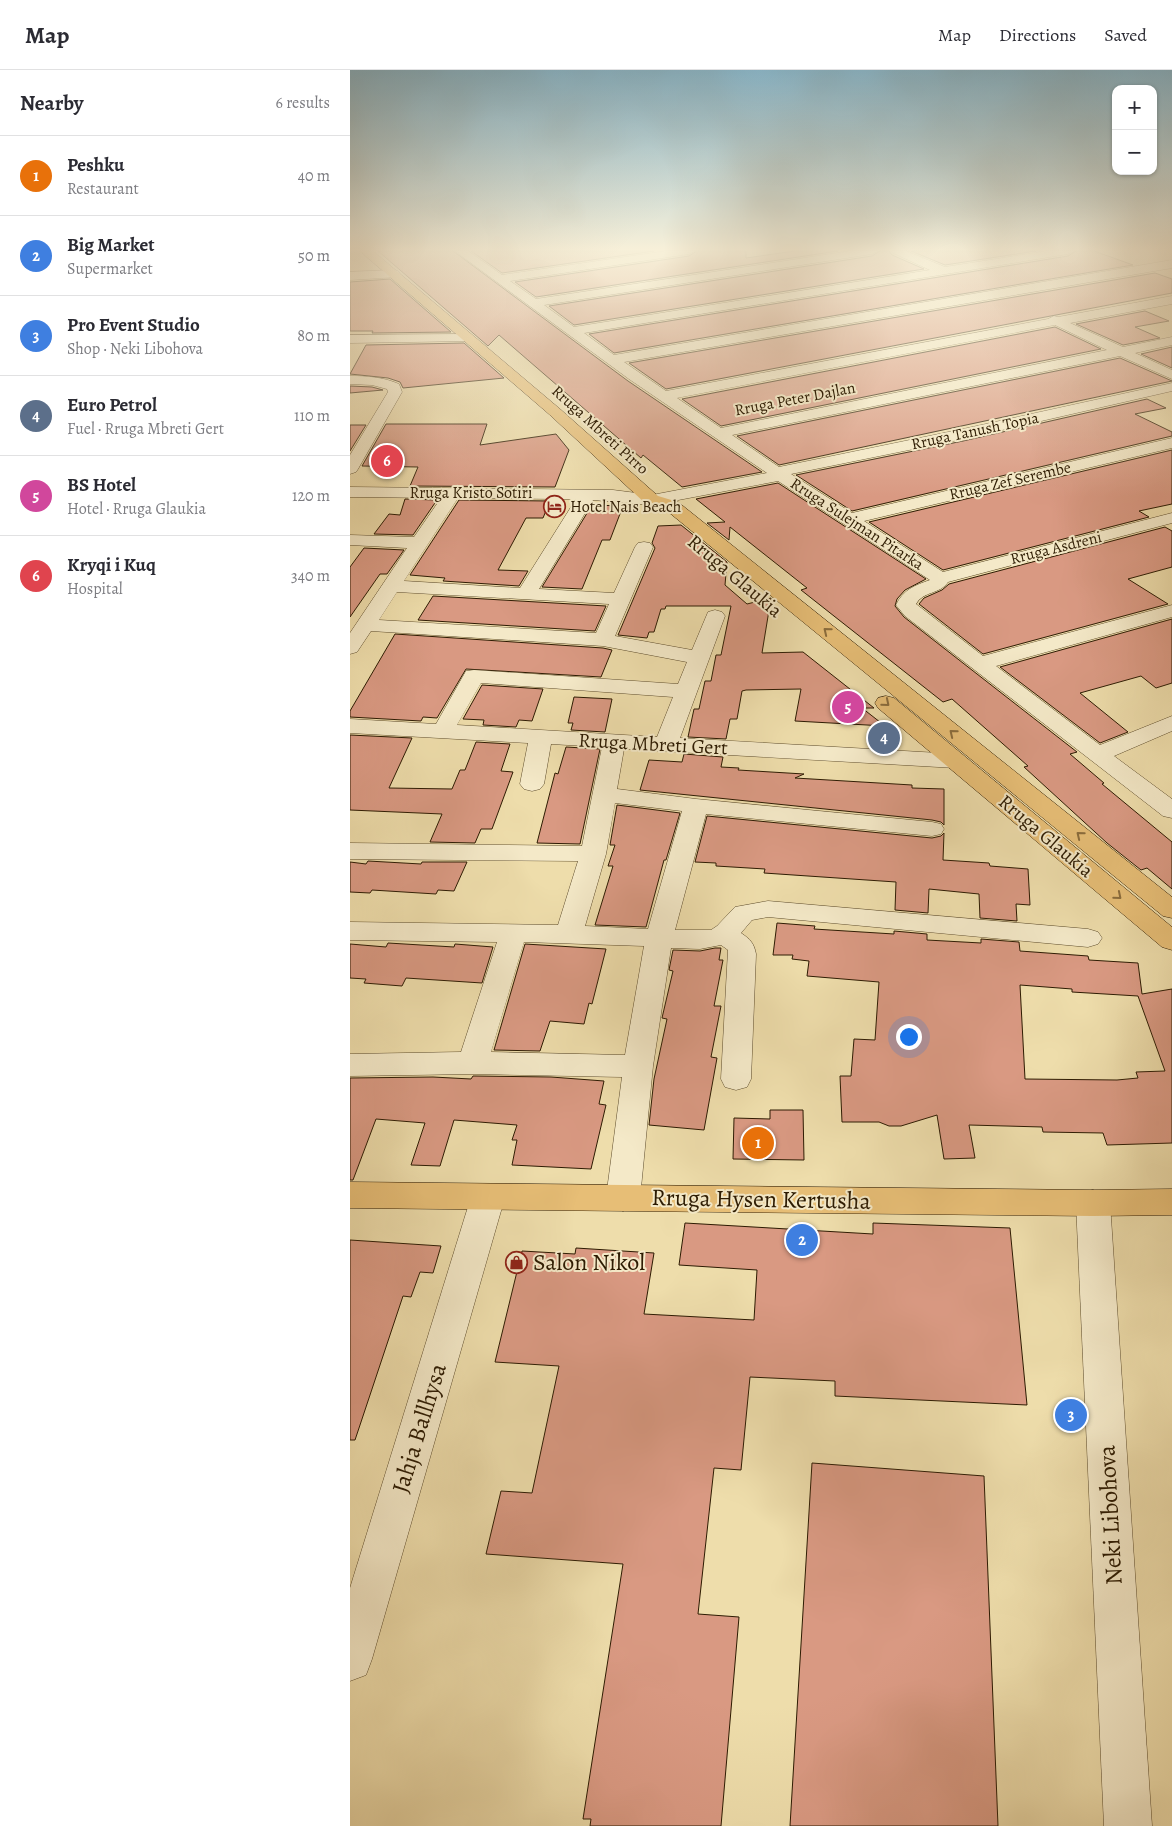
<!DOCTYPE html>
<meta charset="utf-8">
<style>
:root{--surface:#fff;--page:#f7f7f7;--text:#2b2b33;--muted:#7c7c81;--line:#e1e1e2;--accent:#ea580c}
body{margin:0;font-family:Alegreya,serif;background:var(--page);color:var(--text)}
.controls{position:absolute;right:15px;top:15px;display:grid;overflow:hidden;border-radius:10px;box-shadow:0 1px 4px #0004}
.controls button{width:45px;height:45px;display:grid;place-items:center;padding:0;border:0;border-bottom:1px solid var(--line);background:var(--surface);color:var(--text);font:25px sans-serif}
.you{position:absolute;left:558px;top:966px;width:18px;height:18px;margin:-12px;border:4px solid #fff;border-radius:50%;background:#1a73e8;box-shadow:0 0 0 8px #1a73e833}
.badge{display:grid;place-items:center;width:32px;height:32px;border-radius:50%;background:var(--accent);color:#fff;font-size:16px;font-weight:700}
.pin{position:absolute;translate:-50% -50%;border:2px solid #fff;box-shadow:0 1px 5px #0006}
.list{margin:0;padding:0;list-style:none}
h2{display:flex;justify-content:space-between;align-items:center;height:65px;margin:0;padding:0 20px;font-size:21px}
h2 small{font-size:16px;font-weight:400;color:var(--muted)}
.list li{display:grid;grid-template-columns:32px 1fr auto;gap:15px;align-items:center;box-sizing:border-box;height:80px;padding:0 20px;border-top:1px solid var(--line)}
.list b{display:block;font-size:19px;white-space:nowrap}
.list p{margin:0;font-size:16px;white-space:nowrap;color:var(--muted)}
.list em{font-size:16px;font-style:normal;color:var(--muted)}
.map{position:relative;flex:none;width:822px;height:1756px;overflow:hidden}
header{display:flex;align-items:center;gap:30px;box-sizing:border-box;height:70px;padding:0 25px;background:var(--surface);border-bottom:1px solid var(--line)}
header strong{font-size:24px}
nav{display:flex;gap:28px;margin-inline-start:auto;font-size:18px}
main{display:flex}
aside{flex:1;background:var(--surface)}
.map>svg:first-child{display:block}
.building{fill:#d99982;stroke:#2d1b02;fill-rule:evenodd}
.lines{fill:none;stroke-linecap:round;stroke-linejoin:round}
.minor-casing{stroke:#5d4c2c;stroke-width:1}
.major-casing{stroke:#2d1b02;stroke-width:1}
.minor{fill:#f4e9c8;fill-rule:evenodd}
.major{fill:#e7be76;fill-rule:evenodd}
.oneway{stroke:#8a6c3c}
.labels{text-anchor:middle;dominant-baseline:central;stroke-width:4;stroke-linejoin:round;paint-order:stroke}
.far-street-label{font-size:16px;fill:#2d1b02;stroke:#f4e9c8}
.far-poi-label{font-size:16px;fill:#2d1b02;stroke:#f4e9c8;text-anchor:start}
.street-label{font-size:20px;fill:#2d1b02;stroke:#f4e9c8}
.near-street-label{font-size:24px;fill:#2d1b02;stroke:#f4e9c8}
.near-poi-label{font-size:24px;fill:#2d1b02;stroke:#f4e9c8;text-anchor:start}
</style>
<header>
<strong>Map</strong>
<nav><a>Map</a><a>Directions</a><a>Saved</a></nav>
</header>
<main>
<aside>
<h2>Nearby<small>6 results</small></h2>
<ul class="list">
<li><span class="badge" style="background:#e8710a">1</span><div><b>Peshku</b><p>Restaurant</p></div><em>40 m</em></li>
<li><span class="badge" style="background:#3f7fe0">2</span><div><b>Big Market</b><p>Supermarket</p></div><em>50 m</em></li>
<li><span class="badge" style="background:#3f7fe0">3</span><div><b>Pro Event Studio</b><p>Shop · Neki Libohova</p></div><em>80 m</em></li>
<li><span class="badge" style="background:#5c6f8a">4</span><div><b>Euro Petrol</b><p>Fuel · Rruga Mbreti Gert</p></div><em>110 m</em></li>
<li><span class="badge" style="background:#d1479c">5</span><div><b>BS Hotel</b><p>Hotel · Rruga Glaukia</p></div><em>120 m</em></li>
<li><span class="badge" style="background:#e0444e">6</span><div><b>Kryqi i Kuq</b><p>Hospital</p></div><em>340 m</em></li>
</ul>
</aside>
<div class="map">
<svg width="822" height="1756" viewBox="0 0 822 1756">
<rect width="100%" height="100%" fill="#eeddab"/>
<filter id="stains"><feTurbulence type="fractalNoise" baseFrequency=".004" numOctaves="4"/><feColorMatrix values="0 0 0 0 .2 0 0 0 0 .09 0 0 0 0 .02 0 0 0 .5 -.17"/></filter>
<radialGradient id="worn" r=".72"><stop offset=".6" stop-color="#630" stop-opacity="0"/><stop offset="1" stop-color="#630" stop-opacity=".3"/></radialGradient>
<g class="building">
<polygon points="28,181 103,181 278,311 412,402 332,417 293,385 291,388 149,265 138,276"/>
<polygon points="121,181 304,181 152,203"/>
<polygon points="347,181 396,181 396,188 445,181 488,181 186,227 165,212 339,186"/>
<polygon points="530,181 539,181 542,185 574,199 224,255 199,236 522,186"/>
<polygon points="561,181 686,181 595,195"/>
<polygon points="726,181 744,181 783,195 264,283 239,264 718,186"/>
<polygon points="805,203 822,209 822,223 316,319 279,293"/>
<polygon points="40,209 101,262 22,263 23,261 0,261 0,212"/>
<polygon points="795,241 819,251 785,257 810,268 773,275 726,254"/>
<polygon points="705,257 751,279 371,356 332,329"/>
<polygon points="114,273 154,308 53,318 50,312 38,308 0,304 16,275"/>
<polygon points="822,277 822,298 791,284"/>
<polygon points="770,288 822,311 429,395 387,366"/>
<polygon points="0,316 22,317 33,320 0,323"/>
<polygon points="797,329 816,338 785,344 822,362 822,366 502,441 446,405 613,371"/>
<polygon points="36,354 137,354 130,375 206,364 219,380 205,417 60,416 68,397 12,396"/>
<polygon points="0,355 16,355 0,381"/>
<polygon points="822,380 822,434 789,441 799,447 593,500 519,452"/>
<polygon points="428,413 576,509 555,520 547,529 545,536 554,547 727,682 720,684 754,713 752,714 822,772 822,819 797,798 791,800 757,773 674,697 678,696 602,629 593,632 451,520 457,518 380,457 379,470 357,453 375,452 346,429"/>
<polygon points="55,429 87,430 63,465 24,464 39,444 50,445"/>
<polygon points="109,430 200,431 193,448 176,448 148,500 178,501 169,516 93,511 95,508 60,505"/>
<polygon points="242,435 273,436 260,470 252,470 232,519 192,517"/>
<polygon points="331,455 377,492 375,515 397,534 421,528 412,583 453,582 524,638 512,638 535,656 445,651 451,619 396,620 392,621 387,649 380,649 376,669 338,667 344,639 349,639 355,611 361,611 366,585 371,585 381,536 316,536 315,539 311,539 304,562 299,562 297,568 268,565 305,478 302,473 308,456"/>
<polygon points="815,457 822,461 822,497 778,509 818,534 633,584 569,534 574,528 592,520 599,514"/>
<polygon points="14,478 54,480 37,504 30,504 0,547 0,497"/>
<polygon points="83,526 256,536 245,561 68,550"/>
<polygon points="822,549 822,613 806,618 791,606 730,623 778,662 750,673 650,597"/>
<polygon points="45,564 253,578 262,580 251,607 116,599 87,648 73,647 71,651 0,647 0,641"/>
<polygon points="132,615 193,619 182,651 169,650 166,657 133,655 134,650 113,649"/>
<polygon points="224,627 262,629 255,662 221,660 223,653 218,653"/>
<polygon points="0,665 62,668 39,718 102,719 110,700 115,700 126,672 160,674 151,701 163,702 142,759 131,759 125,773 80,772 92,744 0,740"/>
<polygon points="216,677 250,679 230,774 187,773 205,703 208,704"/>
<polygon points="334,684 373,687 371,697 389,698 388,700 454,704 445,708 562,715 562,718 594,719 594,755 591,752 582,750 290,720 299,690 332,692"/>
<polygon points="267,735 330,743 316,790 314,790 296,857 245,855 263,796 258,796 265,775 260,775"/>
<polygon points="357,746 582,768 591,766 594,763 593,790 639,793 640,796 678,799 680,835 666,834 667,851 630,848 629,824 579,819 578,843 545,840 546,812 414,803 415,799 366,796 366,793 345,792"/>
<polygon points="18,791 71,794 72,792 117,792 104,821 88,820 86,824 22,820 20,823 0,822 0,792 16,794"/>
<path d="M 427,853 L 465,856 L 464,859 L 544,864 L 544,861 L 577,864 L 577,870 L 631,873 L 631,869 L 669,872 L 670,881 L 738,886 L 739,890 L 788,893 L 792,924 L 822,919 L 822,1073 L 757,1075 L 753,1063 L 693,1062 L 692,1057 L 619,1055 L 625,1088 L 594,1089 L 587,1045 L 551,1056 L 539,1056 L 529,1052 L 492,1052 L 490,1006 L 501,1006 L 504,969 L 525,970 L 529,912 L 457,906 L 459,891 L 442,889 L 443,885 L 423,885 ZM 670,915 L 722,919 L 722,922 L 788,926 L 815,1001 L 786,1002 L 788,1008 L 767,1010 L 675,1009 Z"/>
<polygon points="38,873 104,877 105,874 143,877 132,913 56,908 52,916 14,913 16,909 0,908 0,874 36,877"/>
<polygon points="175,874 256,879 242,934 239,933 234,954 200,951 190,981 144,980"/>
<polygon points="365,878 371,878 369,890 373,890 364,936 371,936 361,987 367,988 354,1060 299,1055 304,1009 317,949 312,948 323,901 319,900 323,880 350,881"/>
<polygon points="123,1006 201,1007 254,1011 249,1034 256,1035 241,1099 162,1095 167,1070 162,1070 167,1055 104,1050 90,1096 61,1095 75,1053 26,1049 3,1110 0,1110 0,1008 83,1007 121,1009"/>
<polygon points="420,1040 453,1040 454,1090 383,1089 384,1048 420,1049"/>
<polygon points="335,1153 523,1164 523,1153 660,1158 677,1335 485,1326 485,1311 400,1307 391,1400 364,1398 348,1544 389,1547 371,1756 240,1756 241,1749 233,1749 273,1494 136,1484 151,1421 182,1423 209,1296 145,1292 172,1181 225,1184 226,1178 304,1183 294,1244 404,1250 407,1200 329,1195"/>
<polygon points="0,1170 91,1176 83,1203 70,1202 61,1227 53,1226 5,1370 0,1370"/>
<polygon points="462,1393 634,1406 648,1756 440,1756"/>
</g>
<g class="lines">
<defs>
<g id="minor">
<path d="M 105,181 L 118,181 L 152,205 L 316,181 L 345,181 L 339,184 L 160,211 L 186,229 L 500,181 L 528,181 L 522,184 L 194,235 L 224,257 L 580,200 L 543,183 L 541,181 L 556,181 L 595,197 L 697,181 L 724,181 L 718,184 L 234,263 L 264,285 L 822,190 L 822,198 L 274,292 L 316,321 L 698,249 L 704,246 L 708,247 L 822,226 L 822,234 L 720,253 L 773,277 L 822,267 L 822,275 L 785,283 L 822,300 L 822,309 L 770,286 L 382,365 L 429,397 L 613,359 L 822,313 L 822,321 L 613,369 L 441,404 L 502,443 L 822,368 L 822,378 L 514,451 L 593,502 L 822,443 L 822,453 L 598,512 C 591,524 573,521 566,534 L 633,586 L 822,535 L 822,547 L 646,596 L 750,675 L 822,646 L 822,661 L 764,686 L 822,729 L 822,748 L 813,746 L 555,546 L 546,535 C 553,520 565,515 580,510 L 428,411 L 302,435 L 243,430 L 189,519 L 264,523 L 285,477 L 288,473 L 294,472 L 300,473 L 303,477 L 265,566 L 342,580 L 358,542 L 365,540 L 372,542 L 375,546 L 330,668 L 606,684 L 614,686 L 618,691 L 614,696 L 606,698 L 274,679 L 267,719 L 346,729 L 582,752 L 591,754 L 594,759 L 591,764 L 582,766 L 356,744 L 325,860 L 361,860 L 367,856 L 385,837 L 418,831 L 738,859 L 748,862 L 752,868 L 748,874 L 738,877 L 418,847 L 402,850 L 391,863 C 400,869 404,873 406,884 L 401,1009 L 397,1017 L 386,1020 L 375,1017 L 371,1009 L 378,880 L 371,875 L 350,879 L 321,878 L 303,996 L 290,1128 L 285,1137 L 273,1141 L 261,1137 L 256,1128 L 272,1007 L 123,1004 L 0,1006 L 0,984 L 111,982 L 147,872 L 0,870 L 0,852 L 208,855 L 228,791 L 0,789 L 0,773 L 232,776 L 252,677 L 201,674 L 194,714 L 190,719 L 182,721 L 174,719 L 170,714 L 178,673 L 0,663 L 0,649 L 86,654 L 116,601 L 124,600 L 328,614 L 337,592 L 253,576 L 21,561 L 7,582 L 0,584 L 0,563 L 57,478 L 0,475 L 0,465 L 64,467 L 91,428 L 0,427 L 0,417 L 263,420 L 302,425 L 417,403 L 279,309 ZM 705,255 L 757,280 L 371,358 L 327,328 ZM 108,428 L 210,429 L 226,429 L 170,518 L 54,511 ZM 47,522 L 259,534 L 246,563 L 29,550 ZM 131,613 L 323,627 L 307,667 L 107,655 ZM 265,733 L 332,741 L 298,859 L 235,856 L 256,784 ZM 174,872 L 294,876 L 275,985 L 141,982 Z"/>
<polygon points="44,200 48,201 50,204 48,207 0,210 0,202"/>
<polygon points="116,264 123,268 121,271 0,273 0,265"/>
<path d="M 0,306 C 17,306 33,307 49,314 L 52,322 L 8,399 L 6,402 L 0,404 L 0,385 L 38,322 L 37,319 L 22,315 L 0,314 Z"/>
<polygon points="138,1114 150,1118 155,1127 22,1589 16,1605 0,1611 0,1518 121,1127 126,1118"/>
<polygon points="743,1120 755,1124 760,1133 802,1756 754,1756 726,1133 731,1124"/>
</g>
<g id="major">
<polygon points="10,181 23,181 210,339 308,426 328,432 822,827 822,848 813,846 316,440 296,434 200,345"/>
<polygon points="536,626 544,628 822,857 822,880 812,877 528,638 525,633 528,628"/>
<polygon points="0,1112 743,1120 822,1119 822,1145 743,1146 0,1138"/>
</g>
</defs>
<use href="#minor" class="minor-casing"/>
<use href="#major" class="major-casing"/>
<use href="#minor" class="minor"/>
<use href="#major" class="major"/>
</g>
<defs><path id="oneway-chevron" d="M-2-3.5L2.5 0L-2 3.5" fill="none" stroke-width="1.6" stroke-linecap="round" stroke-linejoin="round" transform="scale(1.25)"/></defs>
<g class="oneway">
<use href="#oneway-chevron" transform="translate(477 561) rotate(-141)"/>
<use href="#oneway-chevron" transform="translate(536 633) rotate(40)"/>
<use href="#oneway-chevron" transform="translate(603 663) rotate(-141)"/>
<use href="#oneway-chevron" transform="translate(730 765) rotate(-141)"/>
<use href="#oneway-chevron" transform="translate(768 826) rotate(40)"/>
</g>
<linearGradient id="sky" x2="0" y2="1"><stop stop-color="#89b8cd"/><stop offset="0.42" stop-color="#f7f0d9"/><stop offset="1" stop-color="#f7f0d9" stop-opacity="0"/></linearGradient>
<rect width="822" height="427" fill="url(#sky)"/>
<defs>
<symbol id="hotel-ring" viewBox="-11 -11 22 22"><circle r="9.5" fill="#f4e9c8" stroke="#8f2418" stroke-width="1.5"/><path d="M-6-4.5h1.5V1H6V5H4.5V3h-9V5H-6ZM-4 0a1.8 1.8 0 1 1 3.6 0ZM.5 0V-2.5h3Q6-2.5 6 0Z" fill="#8f2418"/></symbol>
<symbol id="shop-ring" viewBox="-11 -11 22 22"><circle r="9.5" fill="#f4e9c8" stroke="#8f2418" stroke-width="1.5"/><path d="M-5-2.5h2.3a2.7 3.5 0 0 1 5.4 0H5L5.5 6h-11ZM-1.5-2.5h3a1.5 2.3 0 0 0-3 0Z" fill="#8f2418"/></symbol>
</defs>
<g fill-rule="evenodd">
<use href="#hotel-ring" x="192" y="424" width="25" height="25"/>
<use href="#shop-ring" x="154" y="1180" width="25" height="25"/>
</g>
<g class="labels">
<g class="far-street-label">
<text transform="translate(445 329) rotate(-11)">Rruga Peter Dajlan</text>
<text transform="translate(250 360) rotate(42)">Rruga Mbreti Pirro</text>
<text transform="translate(625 361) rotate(-12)">Rruga Tanush Topia</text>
<text transform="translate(660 411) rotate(-13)">Rruga Zef Serembe</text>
<text x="121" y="423">Rruga Kristo Sotiri</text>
<text transform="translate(507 454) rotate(33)">Rruga Sulejman Pitarka</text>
<text transform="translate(706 478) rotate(-14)">Rruga Asdreni</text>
</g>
<g class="far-poi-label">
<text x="220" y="437">Hotel Nais Beach</text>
</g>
<g class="street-label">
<text transform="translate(385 506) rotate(40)">Rruga Glaukia</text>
<text transform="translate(303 674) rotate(3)">Rruga Mbreti Gert</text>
<text transform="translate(696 766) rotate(40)">Rruga Glaukia</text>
</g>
<g class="near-street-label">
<text transform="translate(411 1129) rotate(1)">Rruga Hysen Kertusha</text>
<text transform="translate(69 1358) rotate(-73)">Jahja Ballhysa</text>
<text transform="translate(760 1445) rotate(-93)">Neki Libohova</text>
</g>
<g class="near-poi-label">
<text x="183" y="1192">Salon Nikol</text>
</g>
</g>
<rect width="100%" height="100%" filter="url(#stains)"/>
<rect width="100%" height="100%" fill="url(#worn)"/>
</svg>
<div class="controls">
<button>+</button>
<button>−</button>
</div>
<div class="you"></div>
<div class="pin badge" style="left:408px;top:1073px;background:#e8710a">1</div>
<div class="pin badge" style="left:452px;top:1170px;background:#3f7fe0">2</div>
<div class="pin badge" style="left:721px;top:1345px;background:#3f7fe0">3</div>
<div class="pin badge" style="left:534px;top:668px;background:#5c6f8a">4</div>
<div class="pin badge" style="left:498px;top:637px;background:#d1479c">5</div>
<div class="pin badge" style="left:37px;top:391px;background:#e0444e">6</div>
</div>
</main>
